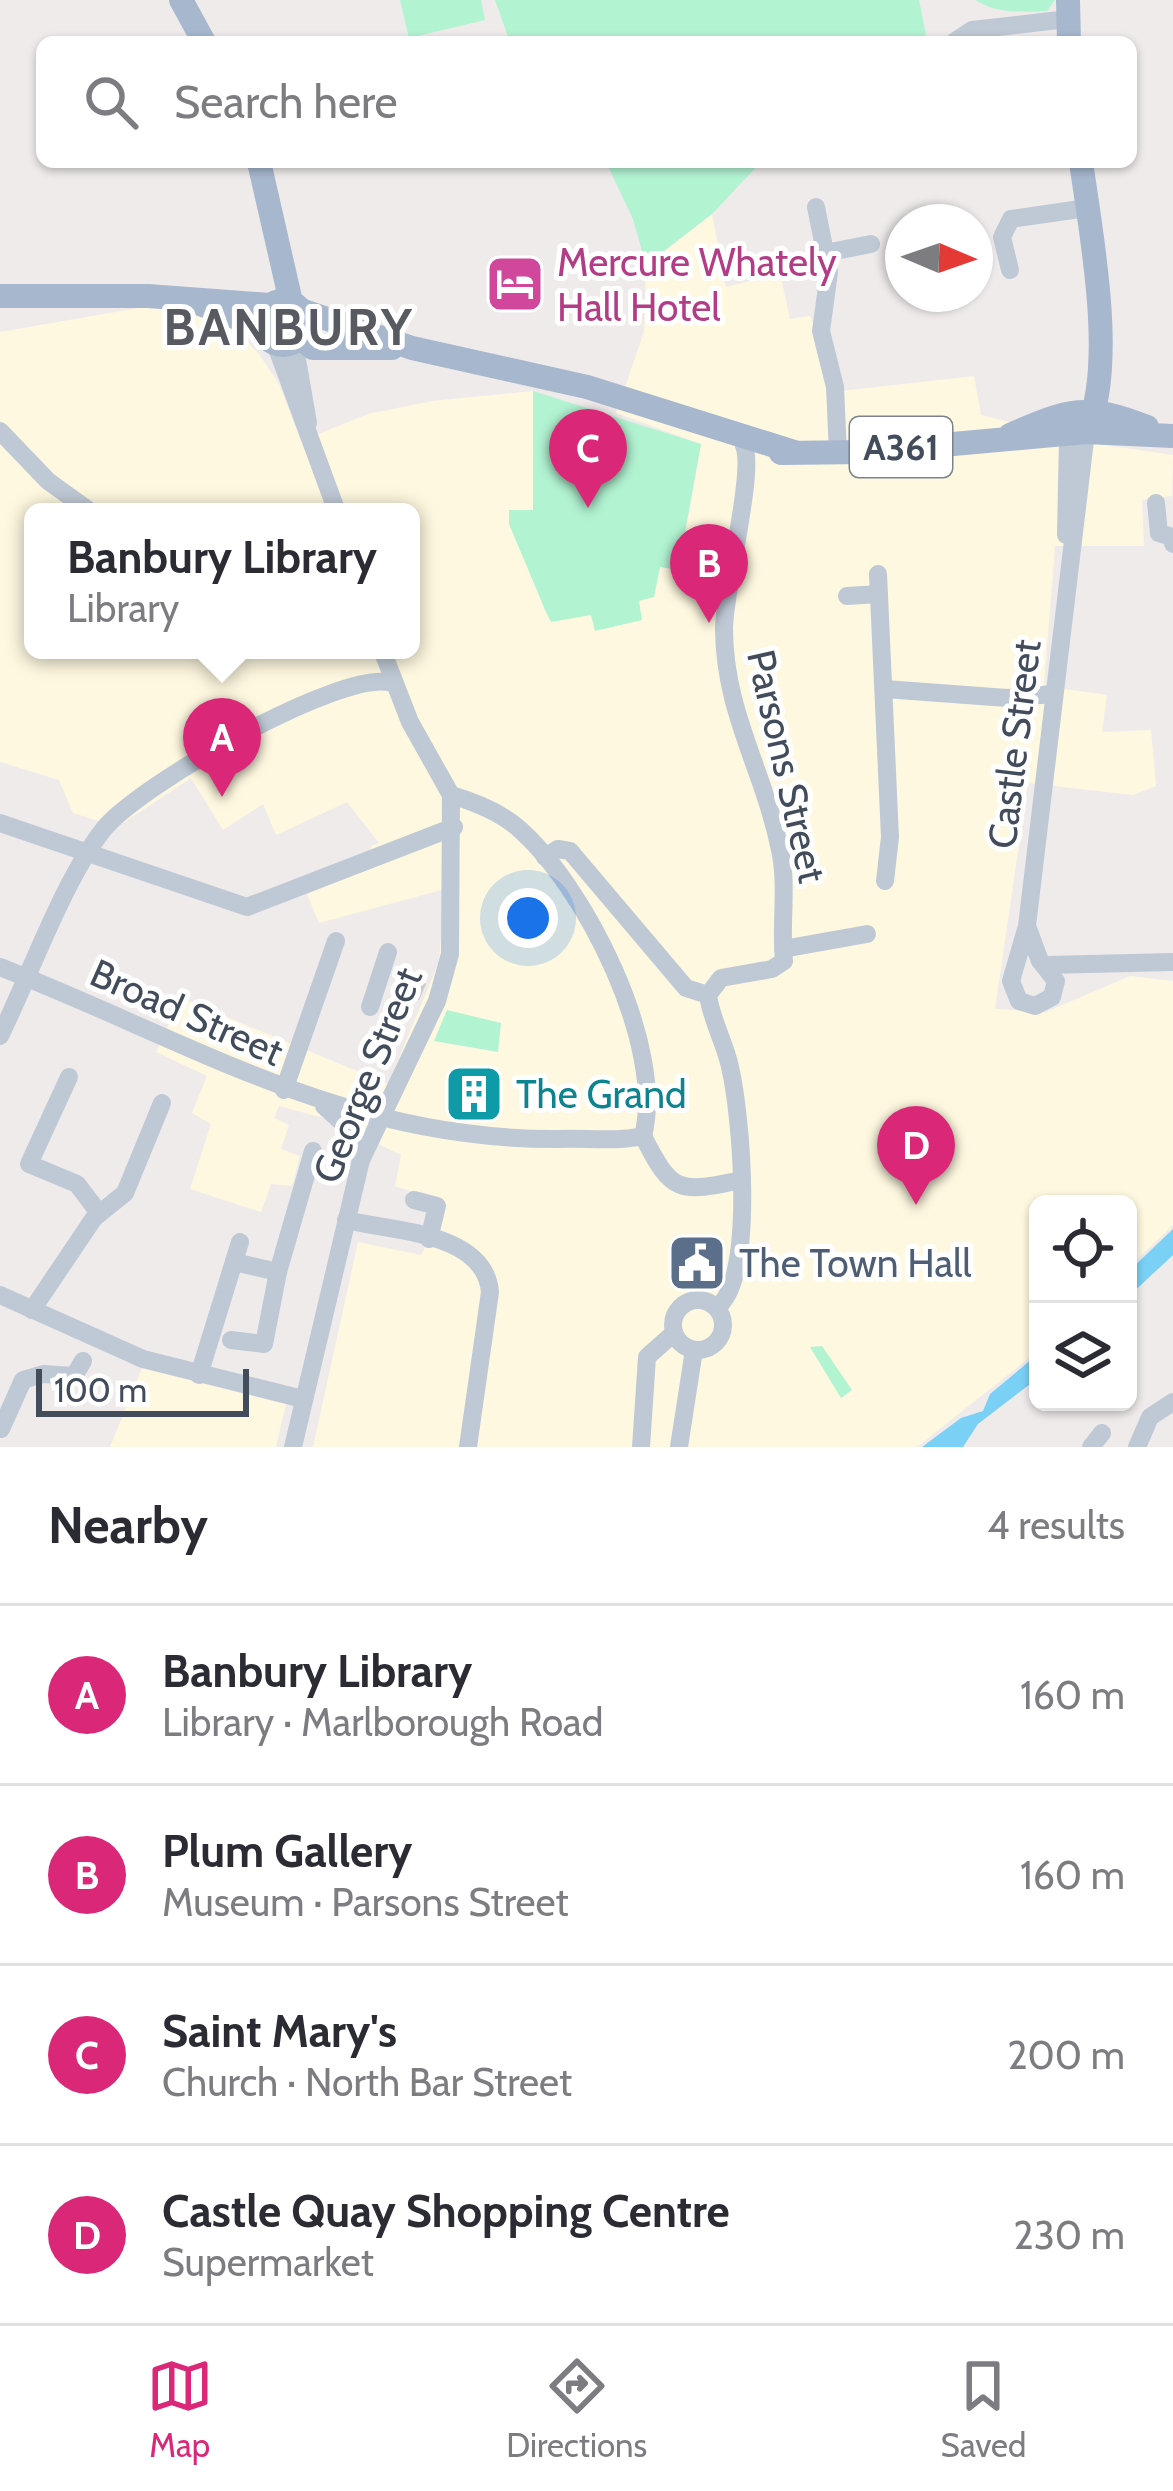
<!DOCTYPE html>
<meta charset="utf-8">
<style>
:root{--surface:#fff;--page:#f2f2f3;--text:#2b2b33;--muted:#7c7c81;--line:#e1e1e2;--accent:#db2777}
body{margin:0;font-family:Cabin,sans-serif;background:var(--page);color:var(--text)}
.controls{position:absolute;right:36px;bottom:36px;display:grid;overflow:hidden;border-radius:18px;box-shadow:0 3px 9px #0004}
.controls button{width:108px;height:108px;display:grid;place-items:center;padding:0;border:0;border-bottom:3px solid var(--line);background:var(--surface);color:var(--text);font:60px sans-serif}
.compass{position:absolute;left:885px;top:204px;width:108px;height:108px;border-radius:50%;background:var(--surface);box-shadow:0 3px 9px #0004;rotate:92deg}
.scale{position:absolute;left:36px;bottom:30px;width:213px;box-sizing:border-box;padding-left:12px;border:6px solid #424c5b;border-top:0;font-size:33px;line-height:42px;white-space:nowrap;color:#424c5b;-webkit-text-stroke:9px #fff;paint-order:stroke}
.you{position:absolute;left:528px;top:918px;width:42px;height:42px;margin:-30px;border:9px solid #fff;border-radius:50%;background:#1a73e8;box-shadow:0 0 0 18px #1a73e833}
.badge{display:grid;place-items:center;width:78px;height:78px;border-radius:50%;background:var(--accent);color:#fff;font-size:39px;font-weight:700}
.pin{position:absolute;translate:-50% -99px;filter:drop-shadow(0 3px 6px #0008)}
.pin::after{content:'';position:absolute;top:63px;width:42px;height:36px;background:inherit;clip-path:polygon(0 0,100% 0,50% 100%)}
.popup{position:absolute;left:24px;top:503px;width:396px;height:156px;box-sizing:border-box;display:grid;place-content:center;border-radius:18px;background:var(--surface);filter:drop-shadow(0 3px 9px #0005);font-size:39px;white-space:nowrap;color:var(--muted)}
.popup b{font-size:45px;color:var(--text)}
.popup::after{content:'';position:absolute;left:50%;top:100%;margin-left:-24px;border:24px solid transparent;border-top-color:var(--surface)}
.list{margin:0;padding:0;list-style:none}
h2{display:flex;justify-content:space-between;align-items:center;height:156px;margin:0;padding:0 48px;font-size:51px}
h2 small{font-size:39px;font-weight:400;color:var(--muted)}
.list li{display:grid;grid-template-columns:78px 1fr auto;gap:36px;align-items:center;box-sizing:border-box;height:180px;padding:0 48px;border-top:3px solid var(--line)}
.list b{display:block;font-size:45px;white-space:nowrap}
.list p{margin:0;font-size:39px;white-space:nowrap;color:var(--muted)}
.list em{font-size:39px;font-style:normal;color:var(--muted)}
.icon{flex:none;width:66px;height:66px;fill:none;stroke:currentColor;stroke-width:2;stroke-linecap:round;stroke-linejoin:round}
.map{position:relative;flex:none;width:1173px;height:1447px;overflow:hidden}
.search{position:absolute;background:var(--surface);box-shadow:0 3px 9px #0004;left:36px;right:36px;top:36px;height:132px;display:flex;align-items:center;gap:30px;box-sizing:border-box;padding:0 42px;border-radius:18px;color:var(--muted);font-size:45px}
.sheet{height:876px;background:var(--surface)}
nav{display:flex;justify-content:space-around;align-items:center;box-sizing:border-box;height:168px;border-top:3px solid var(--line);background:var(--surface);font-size:33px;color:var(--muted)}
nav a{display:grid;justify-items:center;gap:6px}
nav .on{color:var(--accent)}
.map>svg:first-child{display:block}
.commercial{fill:#fef8e0;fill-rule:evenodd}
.green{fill:#b2f3d2}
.water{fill:#7ad0f5}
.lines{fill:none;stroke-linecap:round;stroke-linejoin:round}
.minor-tunnel{stroke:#cccbce;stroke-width:18;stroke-dasharray:18 9;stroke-linecap:butt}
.minor{stroke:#bfc9d5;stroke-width:18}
.major{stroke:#a7b7ce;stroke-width:24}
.labels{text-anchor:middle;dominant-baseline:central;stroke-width:10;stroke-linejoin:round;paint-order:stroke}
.shield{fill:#fff;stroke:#7b828c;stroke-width:3}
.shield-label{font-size:36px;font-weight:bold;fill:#424c5b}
.hotel-label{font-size:39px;fill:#b23c85;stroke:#fff;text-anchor:start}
.street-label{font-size:39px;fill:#424c5b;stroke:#fff}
.culture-label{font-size:39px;fill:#0d838f;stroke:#fff;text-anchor:start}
.service-label{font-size:39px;fill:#4e5e75;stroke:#fff;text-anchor:start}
.district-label{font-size:51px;font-weight:bold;letter-spacing:3px;fill:#575b61;stroke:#fff}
</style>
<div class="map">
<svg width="1173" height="1447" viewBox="0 0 1173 1447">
<rect width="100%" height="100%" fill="#efebeb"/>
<g class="commercial">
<path d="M 712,214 L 726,287 L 780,273 L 790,319 L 810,316 L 841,391 L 974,376 L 981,415 L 1098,444 L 1173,455 L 1172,496 L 1142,500 L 1144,546 L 1055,546 L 1044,686 L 1107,695 L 1102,732 L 1151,730 L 1156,786 L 1133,795 L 1028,783 L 995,1009 L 1046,1012 L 1130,976 L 1173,981 L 1173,1225 L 1128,1268 L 1128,1204 L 1038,1204 L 1038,1351 L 917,1447 L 313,1447 L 358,1242 L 421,1255 L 436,1227 L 413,1192 L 395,1186 L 401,1155 L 324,1118 L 279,1106 L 274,1118 L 289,1125 L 281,1149 L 300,1156 L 292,1186 L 271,1184 L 261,1212 L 190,1189 L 211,1124 L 192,1113 L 207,1076 L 156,1052 L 181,998 L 388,1084 L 439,962 L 445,889 L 319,923 L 307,894 L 364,870 L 371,846 L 379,843 L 347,802 L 276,835 L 263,804 L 223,830 L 191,778 L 117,827 L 73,813 L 59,780 L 0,762 L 0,332 L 150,306 L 201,314 L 239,333 L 259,354 L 279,384 L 301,441 L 368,414 L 432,401 L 533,391 L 533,510 L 510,524 L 546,612 L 639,601 L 660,566 L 679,570 L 701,444 L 616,413 L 644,332 L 646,265 ZM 33,512 L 411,512 L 411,650 L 33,650 Z"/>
<polygon points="146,1358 288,1395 276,1447 110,1447"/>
</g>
<g class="green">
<polygon points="400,0 481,0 485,20 409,38"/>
<polygon points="495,0 919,0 926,35 910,42 510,42"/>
<path d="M 975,0 L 1055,0 L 1047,11 C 1020,12 998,14 975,0 Z"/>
<polygon points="606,162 761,162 712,214 646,265 633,219"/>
<polygon points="533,391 701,444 678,570 660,567 654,597 639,601 642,620 595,631 591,615 551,622 546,612 509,524 509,510 533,510"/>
<polygon points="447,1010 501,1023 498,1052 434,1041"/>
<polygon points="822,1346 852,1390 841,1398 810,1347"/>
</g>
<g class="water">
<polygon points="1173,1229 1173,1255 1128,1297 1128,1272"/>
<polygon points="1038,1354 1038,1378 978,1424 963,1447 922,1447 961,1418 983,1411 990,1394"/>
</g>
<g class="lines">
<polyline class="minor-tunnel" points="406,985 425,993"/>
<g class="minor">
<polyline points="954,42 972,30 1068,19"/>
<polyline points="816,207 829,272 821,331 835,387 838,453"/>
<polyline points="825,253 871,244"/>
<polyline points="1010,270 1002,237 1011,219 1087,208"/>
<polyline points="294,342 308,423"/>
<polyline points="275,343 337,512"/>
<polyline points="0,431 48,481 91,512"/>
<polyline points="1156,503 1159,533 1173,537 1173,544"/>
<polyline points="1066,535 1068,437"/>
<polyline points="878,574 890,837 885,881"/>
<polyline points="847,596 879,594"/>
<polyline points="885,689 1007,698 1053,694"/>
<path d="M 451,795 C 475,802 498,811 517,827 C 585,885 666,1047 643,1136"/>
<polyline points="0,823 247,907 454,827"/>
<polyline points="545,857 558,849 570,851 686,988 708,995"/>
<polyline points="1027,926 1040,961 1056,981 1052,997 1035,1006 1019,1001 1011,981 1027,926 1086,432"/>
<polyline points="783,949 867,934"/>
<polyline points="1047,965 1173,962"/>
<path d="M 0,967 C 192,1042 345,1141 560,1139 C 587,1138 617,1142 643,1136"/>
<polyline points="370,1007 388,952"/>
<path d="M 0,1036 C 30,975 63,881 103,830 C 136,787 342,668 392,683"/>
<polyline points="69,1077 29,1164 77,1184 99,1213"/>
<polyline points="284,1090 336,941"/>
<polyline points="324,1106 344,1124 361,1160"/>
<path d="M 643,1136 C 672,1194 679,1193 742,1180"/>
<polyline points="414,1200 437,1206 429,1239"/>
<path d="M 346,1220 C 392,1231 485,1232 490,1292 L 468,1447"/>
<polyline points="234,1262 278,1272"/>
<polyline points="0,1295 143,1359 303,1399"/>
<circle cx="698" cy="1325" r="25"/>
<path d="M 717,1307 C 756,1280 741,1113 730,1067 C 725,1043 711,1019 708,995 L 721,978 L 772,969 L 784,961 C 780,923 788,888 780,850 C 764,770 724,712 724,628 C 725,586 755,471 744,446"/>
<polyline points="32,1310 94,1218 125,1193 162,1103"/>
<polyline points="231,1340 264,1344 278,1272 313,1151"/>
<polyline points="199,1375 240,1242"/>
<polyline points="1,1429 23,1380 43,1374 74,1376 83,1361"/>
<polyline points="293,1447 361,1160 437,1001 450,954 451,795 410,722 382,650"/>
<polyline points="641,1447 647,1357 674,1333"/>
<polyline points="679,1447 694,1350"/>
<polyline points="1091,1447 1102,1433"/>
<polyline points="1137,1447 1150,1417 1173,1402"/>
</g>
<g class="major">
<polyline points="181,0 204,42"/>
<polyline points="1068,0 1069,42"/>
<polyline points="259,162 291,302"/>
<path d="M 1081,162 C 1091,233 1117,368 1086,432"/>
<polyline points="0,296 148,296 269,305"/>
<circle cx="283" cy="323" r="22"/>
<polyline points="200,304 261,327"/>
<polyline points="301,310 412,348 587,387 794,452"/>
<polyline points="299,337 313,348 392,348"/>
<path d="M 1010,435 C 1070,409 1086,403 1147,427"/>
<polyline points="781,453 865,452 1086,432 1173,436"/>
</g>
</g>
<defs>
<symbol id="hotel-square" viewBox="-11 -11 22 22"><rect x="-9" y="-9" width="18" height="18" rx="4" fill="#d1479c" stroke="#fff"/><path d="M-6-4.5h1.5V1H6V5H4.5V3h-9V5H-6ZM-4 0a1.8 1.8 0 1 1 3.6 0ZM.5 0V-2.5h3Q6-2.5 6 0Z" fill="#fff"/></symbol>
<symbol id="building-square" viewBox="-11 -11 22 22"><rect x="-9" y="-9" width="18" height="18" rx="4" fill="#0f9aa8" stroke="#fff"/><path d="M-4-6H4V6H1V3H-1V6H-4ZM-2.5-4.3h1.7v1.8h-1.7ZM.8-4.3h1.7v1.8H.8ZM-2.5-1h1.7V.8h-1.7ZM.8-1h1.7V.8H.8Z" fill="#fff"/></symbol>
<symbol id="civic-square" viewBox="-11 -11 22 22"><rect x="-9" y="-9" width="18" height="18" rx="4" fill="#5c6f8a" stroke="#fff"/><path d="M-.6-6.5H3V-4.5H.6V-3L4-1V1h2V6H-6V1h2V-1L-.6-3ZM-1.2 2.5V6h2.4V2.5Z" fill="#fff"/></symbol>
</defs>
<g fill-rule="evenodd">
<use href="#hotel-square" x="482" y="251" width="66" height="66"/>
<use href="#building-square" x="441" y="1061" width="66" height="66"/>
<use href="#civic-square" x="664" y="1230" width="66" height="66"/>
</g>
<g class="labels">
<rect class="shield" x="850" y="417" width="102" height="60" rx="9"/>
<g class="shield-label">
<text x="901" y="447">A361</text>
</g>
<g class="hotel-label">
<text x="557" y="262">Mercure Whately<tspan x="557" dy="45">Hall Hotel</tspan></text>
</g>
<g class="street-label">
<text transform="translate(1014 744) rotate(-83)">Castle Street</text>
<text transform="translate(787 766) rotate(77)">Parsons Street</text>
<text transform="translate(187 1012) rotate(24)">Broad Street</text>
<text transform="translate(367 1075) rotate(-68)">George Street</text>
</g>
<g class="culture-label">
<text x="516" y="1094">The Grand</text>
</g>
<g class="service-label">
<text x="739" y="1263">The Town Hall</text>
</g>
<g class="district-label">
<text x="289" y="327">BANBURY</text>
</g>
</g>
</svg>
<div class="controls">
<button><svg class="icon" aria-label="locate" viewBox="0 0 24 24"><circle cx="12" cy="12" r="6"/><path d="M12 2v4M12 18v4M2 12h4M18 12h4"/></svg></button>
<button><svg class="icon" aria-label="layers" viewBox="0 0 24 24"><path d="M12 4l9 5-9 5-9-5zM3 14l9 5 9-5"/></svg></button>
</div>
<svg class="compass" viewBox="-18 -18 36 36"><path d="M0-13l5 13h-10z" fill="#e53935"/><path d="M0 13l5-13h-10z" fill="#7c7c81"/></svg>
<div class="scale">100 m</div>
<div class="you"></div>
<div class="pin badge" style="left:222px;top:797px">A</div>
<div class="popup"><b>Banbury Library</b>Library</div>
<div class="pin badge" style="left:709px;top:623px">B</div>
<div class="pin badge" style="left:588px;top:508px">C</div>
<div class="pin badge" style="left:916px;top:1205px">D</div>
<div class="search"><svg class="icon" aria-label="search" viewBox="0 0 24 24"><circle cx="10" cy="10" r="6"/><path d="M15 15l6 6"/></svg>Search here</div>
</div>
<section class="sheet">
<h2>Nearby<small>4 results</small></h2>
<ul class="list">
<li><span class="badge">A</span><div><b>Banbury Library</b><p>Library · Marlborough Road</p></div><em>160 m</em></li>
<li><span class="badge">B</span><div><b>Plum Gallery</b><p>Museum · Parsons Street</p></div><em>160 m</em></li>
<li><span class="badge">C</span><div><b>Saint Mary's</b><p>Church · North Bar Street</p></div><em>200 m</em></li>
<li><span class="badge">D</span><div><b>Castle Quay Shopping Centre</b><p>Supermarket</p></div><em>230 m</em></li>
</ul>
</section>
<nav>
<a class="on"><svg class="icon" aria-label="map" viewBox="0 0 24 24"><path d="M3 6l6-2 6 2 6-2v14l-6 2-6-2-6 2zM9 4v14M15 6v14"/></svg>Map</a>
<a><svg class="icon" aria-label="directions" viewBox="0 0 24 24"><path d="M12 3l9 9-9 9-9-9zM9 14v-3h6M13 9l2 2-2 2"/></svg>Directions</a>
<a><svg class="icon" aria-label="saved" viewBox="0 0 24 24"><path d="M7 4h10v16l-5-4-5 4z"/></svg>Saved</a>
</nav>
